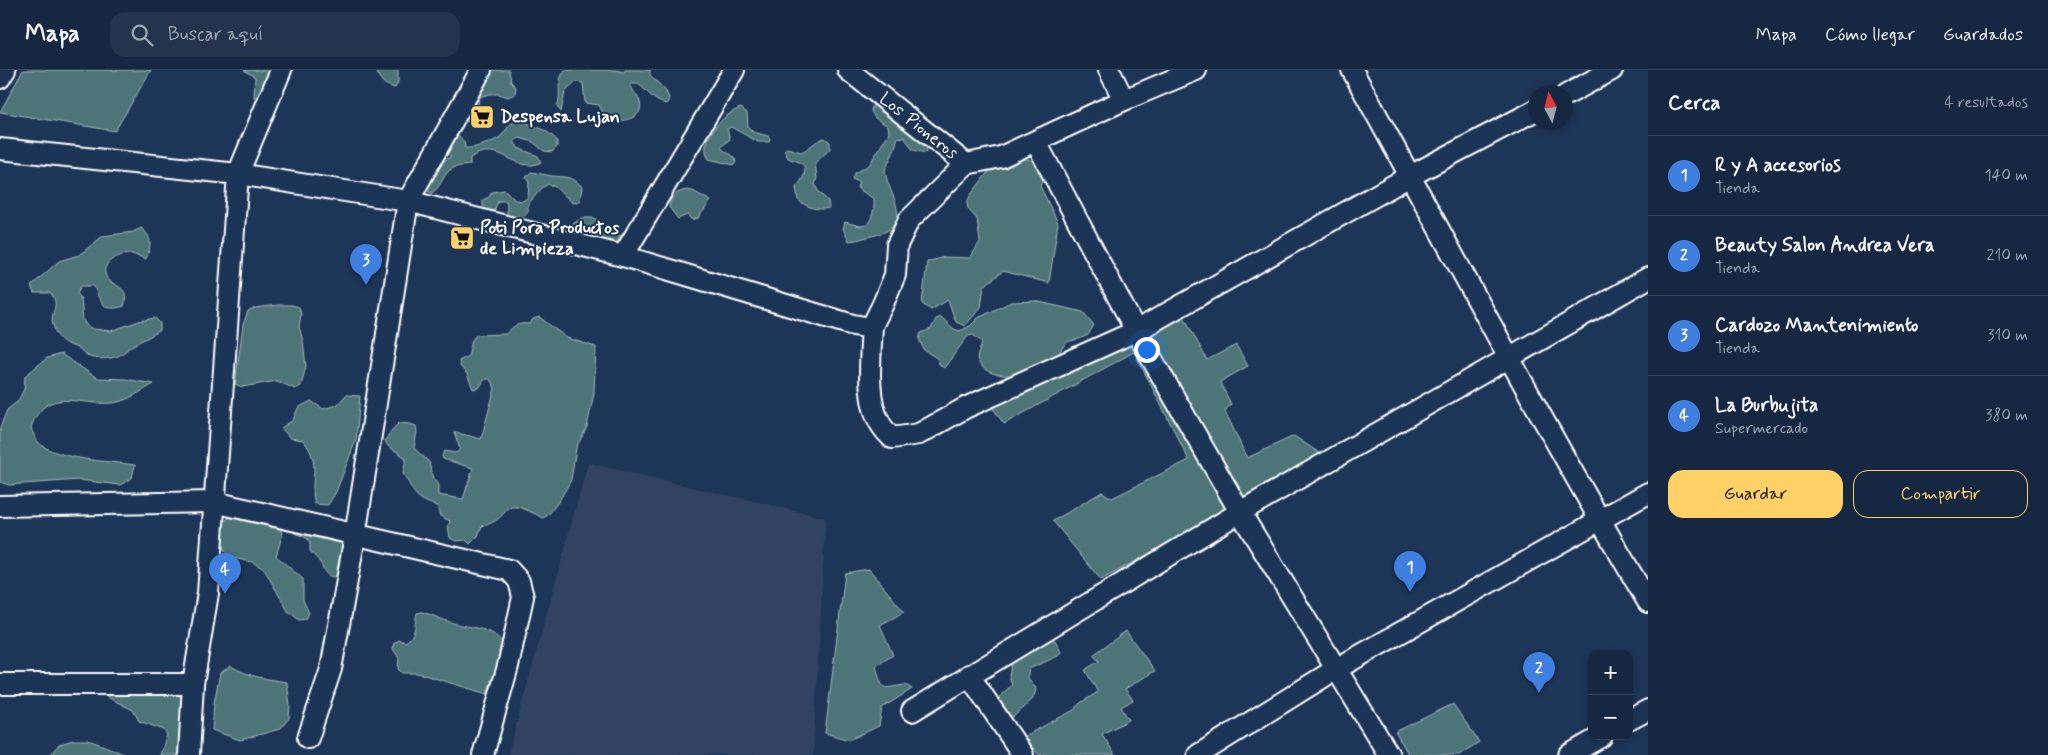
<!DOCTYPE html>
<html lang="es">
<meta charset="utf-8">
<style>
:root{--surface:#162841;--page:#23344c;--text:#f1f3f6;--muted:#9ea6b1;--line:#35445a;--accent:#ffd166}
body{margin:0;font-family:Mynerve,sans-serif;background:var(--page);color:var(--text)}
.controls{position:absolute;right:15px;bottom:15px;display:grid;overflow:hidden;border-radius:10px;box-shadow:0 2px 8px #0003}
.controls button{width:45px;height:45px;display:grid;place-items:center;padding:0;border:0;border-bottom:1px solid var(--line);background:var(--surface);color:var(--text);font:25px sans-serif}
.compass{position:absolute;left:1528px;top:15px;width:45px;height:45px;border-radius:50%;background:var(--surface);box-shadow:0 2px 8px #0003;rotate:353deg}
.you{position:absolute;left:1146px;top:279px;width:18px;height:18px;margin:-12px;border:4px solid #fff;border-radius:50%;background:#1a73e8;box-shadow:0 0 0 8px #1a73e833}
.badge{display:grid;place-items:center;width:32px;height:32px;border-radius:50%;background:var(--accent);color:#fff;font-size:16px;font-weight:700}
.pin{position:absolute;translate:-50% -41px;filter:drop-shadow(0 1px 2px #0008)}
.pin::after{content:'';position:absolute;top:26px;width:18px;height:15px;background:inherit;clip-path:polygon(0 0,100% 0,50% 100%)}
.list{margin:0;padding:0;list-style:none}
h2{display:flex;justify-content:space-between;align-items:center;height:65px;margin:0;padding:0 20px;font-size:21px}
h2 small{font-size:16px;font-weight:400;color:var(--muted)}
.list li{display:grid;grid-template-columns:32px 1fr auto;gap:15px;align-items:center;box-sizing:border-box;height:80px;padding:0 20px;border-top:1px solid var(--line)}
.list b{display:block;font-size:19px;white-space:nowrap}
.list p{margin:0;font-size:16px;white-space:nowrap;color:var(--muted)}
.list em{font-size:16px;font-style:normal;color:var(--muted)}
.actions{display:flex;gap:10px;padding:15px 20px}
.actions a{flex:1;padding:11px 0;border:1px solid var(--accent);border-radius:15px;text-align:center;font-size:18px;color:var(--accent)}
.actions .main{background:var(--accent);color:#111}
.icon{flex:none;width:28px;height:28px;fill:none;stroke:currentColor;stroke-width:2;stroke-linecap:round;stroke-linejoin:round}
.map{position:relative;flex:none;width:1648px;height:685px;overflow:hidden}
header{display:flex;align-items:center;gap:30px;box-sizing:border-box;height:70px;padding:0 25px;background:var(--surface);border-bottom:1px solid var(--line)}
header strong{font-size:24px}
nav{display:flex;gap:28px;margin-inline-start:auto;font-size:18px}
.search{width:350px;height:45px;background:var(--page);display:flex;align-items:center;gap:12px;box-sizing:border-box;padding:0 18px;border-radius:15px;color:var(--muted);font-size:19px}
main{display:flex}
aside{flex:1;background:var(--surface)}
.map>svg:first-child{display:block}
.built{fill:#324263}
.green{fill:#4d7578;stroke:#a6babc}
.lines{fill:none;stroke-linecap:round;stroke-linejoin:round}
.minor-casing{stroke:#fff;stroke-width:24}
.minor{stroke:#1d3557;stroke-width:20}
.labels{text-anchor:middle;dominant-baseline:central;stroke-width:4;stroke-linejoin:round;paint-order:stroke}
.poi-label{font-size:18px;font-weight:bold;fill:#fff;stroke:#1d3557;text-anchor:start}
.street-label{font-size:18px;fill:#fff;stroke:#1d3557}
</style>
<header>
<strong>Mapa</strong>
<div class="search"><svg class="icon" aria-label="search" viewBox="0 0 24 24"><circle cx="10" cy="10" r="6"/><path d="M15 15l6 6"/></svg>Buscar aquí</div>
<nav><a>Mapa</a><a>Cómo llegar</a><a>Guardados</a></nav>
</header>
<main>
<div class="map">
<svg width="1648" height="685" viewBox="0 0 1648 685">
<rect width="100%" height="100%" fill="#1d3557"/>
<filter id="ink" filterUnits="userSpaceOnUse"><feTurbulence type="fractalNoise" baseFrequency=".02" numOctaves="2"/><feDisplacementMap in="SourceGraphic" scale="10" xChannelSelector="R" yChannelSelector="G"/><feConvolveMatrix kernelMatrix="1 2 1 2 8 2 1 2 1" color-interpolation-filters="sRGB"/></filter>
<g filter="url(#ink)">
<polygon class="built" points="588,393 826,448 813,685 508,685"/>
<g class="green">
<polygon points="23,0 151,0 115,61 0,42"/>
<polygon points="244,0 274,0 259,32 254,27 255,7"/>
<path d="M 376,0 L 398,0 L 398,12 L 395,18 C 383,15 380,11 376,0 Z"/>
<path d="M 492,0 L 509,0 L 511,12 L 516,17 L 515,24 L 508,27 C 498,23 489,22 479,28 C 477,43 481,52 460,52 Z"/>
<path d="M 565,0 L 616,0 L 624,2 L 625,0 L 650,0 L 650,5 L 666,21 L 669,28 L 667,34 C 653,32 649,22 638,14 L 631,14 C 632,22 638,25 640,32 C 645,50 620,51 608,53 L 599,35 L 585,33 L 583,13 L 576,12 L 565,22 L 561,42 L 557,36 C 563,22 554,15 565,0 Z"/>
<path d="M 873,33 L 896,45 L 902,57 L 922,70 L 927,76 L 926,83 L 913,80 L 905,68 L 898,67 L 894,81 L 885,100 C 886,112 893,123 896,134 C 901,153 893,160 876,165 C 866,167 859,170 849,171 L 843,159 L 845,152 L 860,156 L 867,155 C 872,148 875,139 874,129 L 857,118 L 859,112 L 852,109 L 855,103 L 869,95 L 889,63 L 888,56 L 875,48 L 871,41 Z"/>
<path d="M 741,38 L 747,43 L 748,57 L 753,62 L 768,66 L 770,69 L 769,72 L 758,72 L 731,57 L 727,59 L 730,69 L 721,77 C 725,84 735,83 736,92 L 734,95 L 709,89 C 696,72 725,42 741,38 Z"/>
<path d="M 520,50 L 546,61 L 557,70 L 557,77 L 552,82 L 544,81 L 533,72 L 520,68 L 514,71 L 518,78 L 538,86 L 541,92 C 516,106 500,67 470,88 L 470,95 C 464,96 455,96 450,100 C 442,107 441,117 432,123 L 425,120 L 437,92 L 444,91 L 451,86 L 445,82 L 452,67 L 459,66 L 464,72 L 465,78 C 473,79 494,72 500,67 C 508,59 507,53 520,50 Z"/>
<path d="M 825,68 L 830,72 L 830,79 L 815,93 L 817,108 L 815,114 L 818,121 L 828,131 L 829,138 C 818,141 806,137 798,130 L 796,117 C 802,111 811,97 799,92 C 795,90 792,90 788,88 L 784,80 L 787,78 L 801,82 C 811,78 815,70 825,68 Z"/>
<path d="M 1028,89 C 1041,94 1047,104 1040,116 L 1058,153 L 1049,213 L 1003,201 L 984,216 L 981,237 L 965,256 L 956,252 L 948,230 L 931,240 L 922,234 L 927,192 L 944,187 L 970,188 L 980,172 L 977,149 L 968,139 L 967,133 L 970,126 L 988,102 L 1009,95 L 1014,90 Z"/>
<path d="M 531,102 C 538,103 545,105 552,106 C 564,107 574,106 582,117 L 580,131 L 573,133 L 555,117 L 548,114 L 542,118 L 528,134 L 528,141 L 519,152 L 508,151 C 506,143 508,138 506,131 L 498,131 L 493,144 L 487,143 L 483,137 L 483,130 L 489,127 L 492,122 L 505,120 L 515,130 L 523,131 L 528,127 L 529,113 L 526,107 Z"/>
<path d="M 687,120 L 693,121 L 711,131 L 698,148 L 692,150 L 687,145 L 678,149 L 669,137 C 671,126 676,122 687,120 Z"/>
<polygon points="582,148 595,148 600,157 626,168 620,177 570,167 568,157"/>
<path d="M 141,158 C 153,167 151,176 146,189 C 141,187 136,185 131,184 C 121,184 103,190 105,203 C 107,218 132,212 124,236 C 104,243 100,232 94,216 L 81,216 L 77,223 L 81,229 L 83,250 L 87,256 L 94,259 L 111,261 L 139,251 L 155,248 L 160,253 L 160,260 C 152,266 142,270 133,275 C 128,278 125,282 120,285 C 113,289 98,290 90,287 C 85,285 82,280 77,278 C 63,272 58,271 53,255 C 49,242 62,235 50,223 L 34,223 L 31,216 L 59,191 L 79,185 L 103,166 L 133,162 Z"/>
<path d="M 1035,231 L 1083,242 L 1094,255 L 1088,265 C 1067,276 1069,263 1056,290 C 1045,294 1033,301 1022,304 C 1006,307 982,306 977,288 L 982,272 L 973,265 L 968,266 L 944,298 L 939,294 L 938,289 L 924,280 L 919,269 L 921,263 L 931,259 L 936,249 L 941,247 L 954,259 L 960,261 L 970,256 L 978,248 L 1011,232 Z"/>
<polygon points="278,235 292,235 299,237 301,244 299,257 303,271 306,296 301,316 295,319 277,311 242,317 235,314 243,255 248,241 255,238"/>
<polygon points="1181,241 1207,290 1236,275 1248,296 1220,312 1231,334 1225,341 1247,388 1294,366 1321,384 1236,431 1138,264"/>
<path d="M 539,247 L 567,268 L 596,277 L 594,323 L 587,357 L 576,378 L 571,410 L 559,431 L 548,445 L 543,448 C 495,422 517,448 482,456 L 478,466 L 470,474 L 466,470 L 456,471 L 450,468 L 448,456 L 450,451 L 440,446 L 437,436 C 412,428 416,423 403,404 L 406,388 L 388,376 L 385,371 L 391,361 L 399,353 L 410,354 L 416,356 L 417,362 L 414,378 L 429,392 L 433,409 L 438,413 L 438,425 L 463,429 L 473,398 L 443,389 L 442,386 L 444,381 L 456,383 L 460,379 L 454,362 L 481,369 L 495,318 L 490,309 L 485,309 L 479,318 L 473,319 L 467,304 L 460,296 L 459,291 L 468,286 L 472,270 L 476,265 L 506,264 C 514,255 517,253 530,254 L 533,249 Z"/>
<polygon points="1128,266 1227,441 1101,510 1053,451 1102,422 1112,428 1189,390 1134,282 1004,354 990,334"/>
<path d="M 61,284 L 97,308 L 125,309 L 154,314 C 141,321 128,331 113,333 C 79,336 45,315 31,358 C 33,363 35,368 38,372 C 56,390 109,391 135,395 L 132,408 L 120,415 L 79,410 L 9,415 L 0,412 L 0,358 L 7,340 L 18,331 L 24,319 L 25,306 L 47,288 Z"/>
<path d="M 346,325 L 360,326 L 356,370 L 336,422 L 328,435 L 315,434 C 308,409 323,395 303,370 L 290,368 L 281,358 L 293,350 L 298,338 L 311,331 L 323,339 L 337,335 Z"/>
<polygon points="244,446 280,455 282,466 276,486 303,509 303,530 309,543 306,549 299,550 288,541 264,499 252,492 232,488 227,484 220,472 223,452 229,448"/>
<path d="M 295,457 L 345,468 L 342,495 L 335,507 C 325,506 325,502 321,494 C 318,489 313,485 310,481 L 310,474 L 307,468 L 294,463 Z"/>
<path d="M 869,499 L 904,542 L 880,555 L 893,585 L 876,596 C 884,625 882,617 906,615 L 912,619 L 882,638 L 879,656 L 849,670 L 825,663 L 845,503 Z"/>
<path d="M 422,542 C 433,545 442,550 453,553 C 469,558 494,557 503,574 L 502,580 L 487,624 L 418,603 L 402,603 L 398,599 L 399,588 L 393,579 L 394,573 L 399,570 L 405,572 C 417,565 414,555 417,543 Z"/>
<polygon points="1126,561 1155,601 1125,619 1133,630 1121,637 1129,650 1102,664 1115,685 1039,685 1023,667 1074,640 1079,634 1098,622 1085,600 1099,591 1093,585"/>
<path d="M 1039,568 L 1055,570 L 1061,582 L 1058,586 L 1029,599 C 1026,608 1030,612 1036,618 C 1036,630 1022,639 1013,647 L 1008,646 L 998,632 L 1001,625 L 1012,615 L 1009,606 L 1013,585 Z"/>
<path d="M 231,596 C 249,607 267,609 287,612 L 290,635 L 289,648 L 280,659 L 240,670 L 212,660 L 214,633 L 220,603 Z"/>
<polygon points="112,623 178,624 186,634 179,685 160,685 167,665 164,660 139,651 133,640 107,627"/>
<polygon points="1453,634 1479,672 1459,685 1409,685 1395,662"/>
<path d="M 74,670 C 78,670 83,670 87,670 C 92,671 121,682 125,685 L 51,685 C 56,674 63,673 74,670 Z"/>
</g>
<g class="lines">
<defs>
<g id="minor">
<path id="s1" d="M 848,0 L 966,94"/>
<polyline points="1109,0 1124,30"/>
<path d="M 1352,0 C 1450,178 1544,357 1648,532"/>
<polyline points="0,8 5,0"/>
<polyline points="1566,25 1612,0"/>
<polyline points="1036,72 1136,261 1240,442 1389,685"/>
<polyline points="0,79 238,104 408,131 623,186 853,255 871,258 883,234 895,205 897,175 909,150 966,94 1001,87 1124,30 1196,0"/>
<polyline points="623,186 734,0"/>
<path d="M 872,255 C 871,283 865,328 880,353 C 883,359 888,364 892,368 L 919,364 L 965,338 L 1136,261 L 1410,106 L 1536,40"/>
<polyline points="0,436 214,432 509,500 519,511 523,527 508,596 483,685"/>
<polyline points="969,605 1023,685"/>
<polyline points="0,614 193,614"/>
<polyline points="912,641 1240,442 1648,208"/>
<polyline points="1629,650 1648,640"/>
<polyline points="308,668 331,599 355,466 408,131 481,0"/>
<polyline points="189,685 193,614 208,523 238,104 281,0"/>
<polyline points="1198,685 1336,599 1648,423"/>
<polyline points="1569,685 1602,666"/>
</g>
</defs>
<use href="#minor" class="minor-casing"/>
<use href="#minor" class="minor"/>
</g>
</g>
<defs>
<symbol id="supermarket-square" viewBox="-11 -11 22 22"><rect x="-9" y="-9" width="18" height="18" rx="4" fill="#ffd166" stroke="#1d3557"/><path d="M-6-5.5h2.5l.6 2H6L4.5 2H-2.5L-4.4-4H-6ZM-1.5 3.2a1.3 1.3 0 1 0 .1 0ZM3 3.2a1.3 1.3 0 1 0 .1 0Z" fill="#111"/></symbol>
</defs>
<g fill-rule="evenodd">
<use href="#supermarket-square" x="468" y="33" width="28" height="28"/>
<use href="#supermarket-square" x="448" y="154" width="28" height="28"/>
</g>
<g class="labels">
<g class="poi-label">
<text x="500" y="47">Despensa Lujan</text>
<text x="480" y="158">Poti Pora Productos<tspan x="480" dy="21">de Limpieza</tspan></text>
</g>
<g class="street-label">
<text stroke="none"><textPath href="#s1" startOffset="90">Los Pioneros</textPath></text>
</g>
</g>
</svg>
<div class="controls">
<button>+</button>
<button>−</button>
</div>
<svg class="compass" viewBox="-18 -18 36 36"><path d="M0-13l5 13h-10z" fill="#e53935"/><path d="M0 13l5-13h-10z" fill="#9ea6b1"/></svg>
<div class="you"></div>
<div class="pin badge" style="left:1410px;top:522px;background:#3f7fe0">1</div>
<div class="pin badge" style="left:1539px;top:623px;background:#3f7fe0">2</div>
<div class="pin badge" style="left:366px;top:215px;background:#3f7fe0">3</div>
<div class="pin badge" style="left:225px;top:524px;background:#3f7fe0">4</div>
</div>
<aside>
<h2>Cerca<small>4 resultados</small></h2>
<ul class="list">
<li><span class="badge" style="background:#3f7fe0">1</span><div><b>R y A accesorios</b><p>Tienda</p></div><em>140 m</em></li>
<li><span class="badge" style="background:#3f7fe0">2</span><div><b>Beauty Salon Andrea Vera</b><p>Tienda</p></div><em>210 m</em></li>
<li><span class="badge" style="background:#3f7fe0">3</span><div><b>Cardozo Mantenimiento</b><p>Tienda</p></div><em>310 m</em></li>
<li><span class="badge" style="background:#3f7fe0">4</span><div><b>La Burbujita</b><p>Supermercado</p></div><em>380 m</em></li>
</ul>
<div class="actions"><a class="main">Guardar</a><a>Compartir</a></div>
</aside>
</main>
